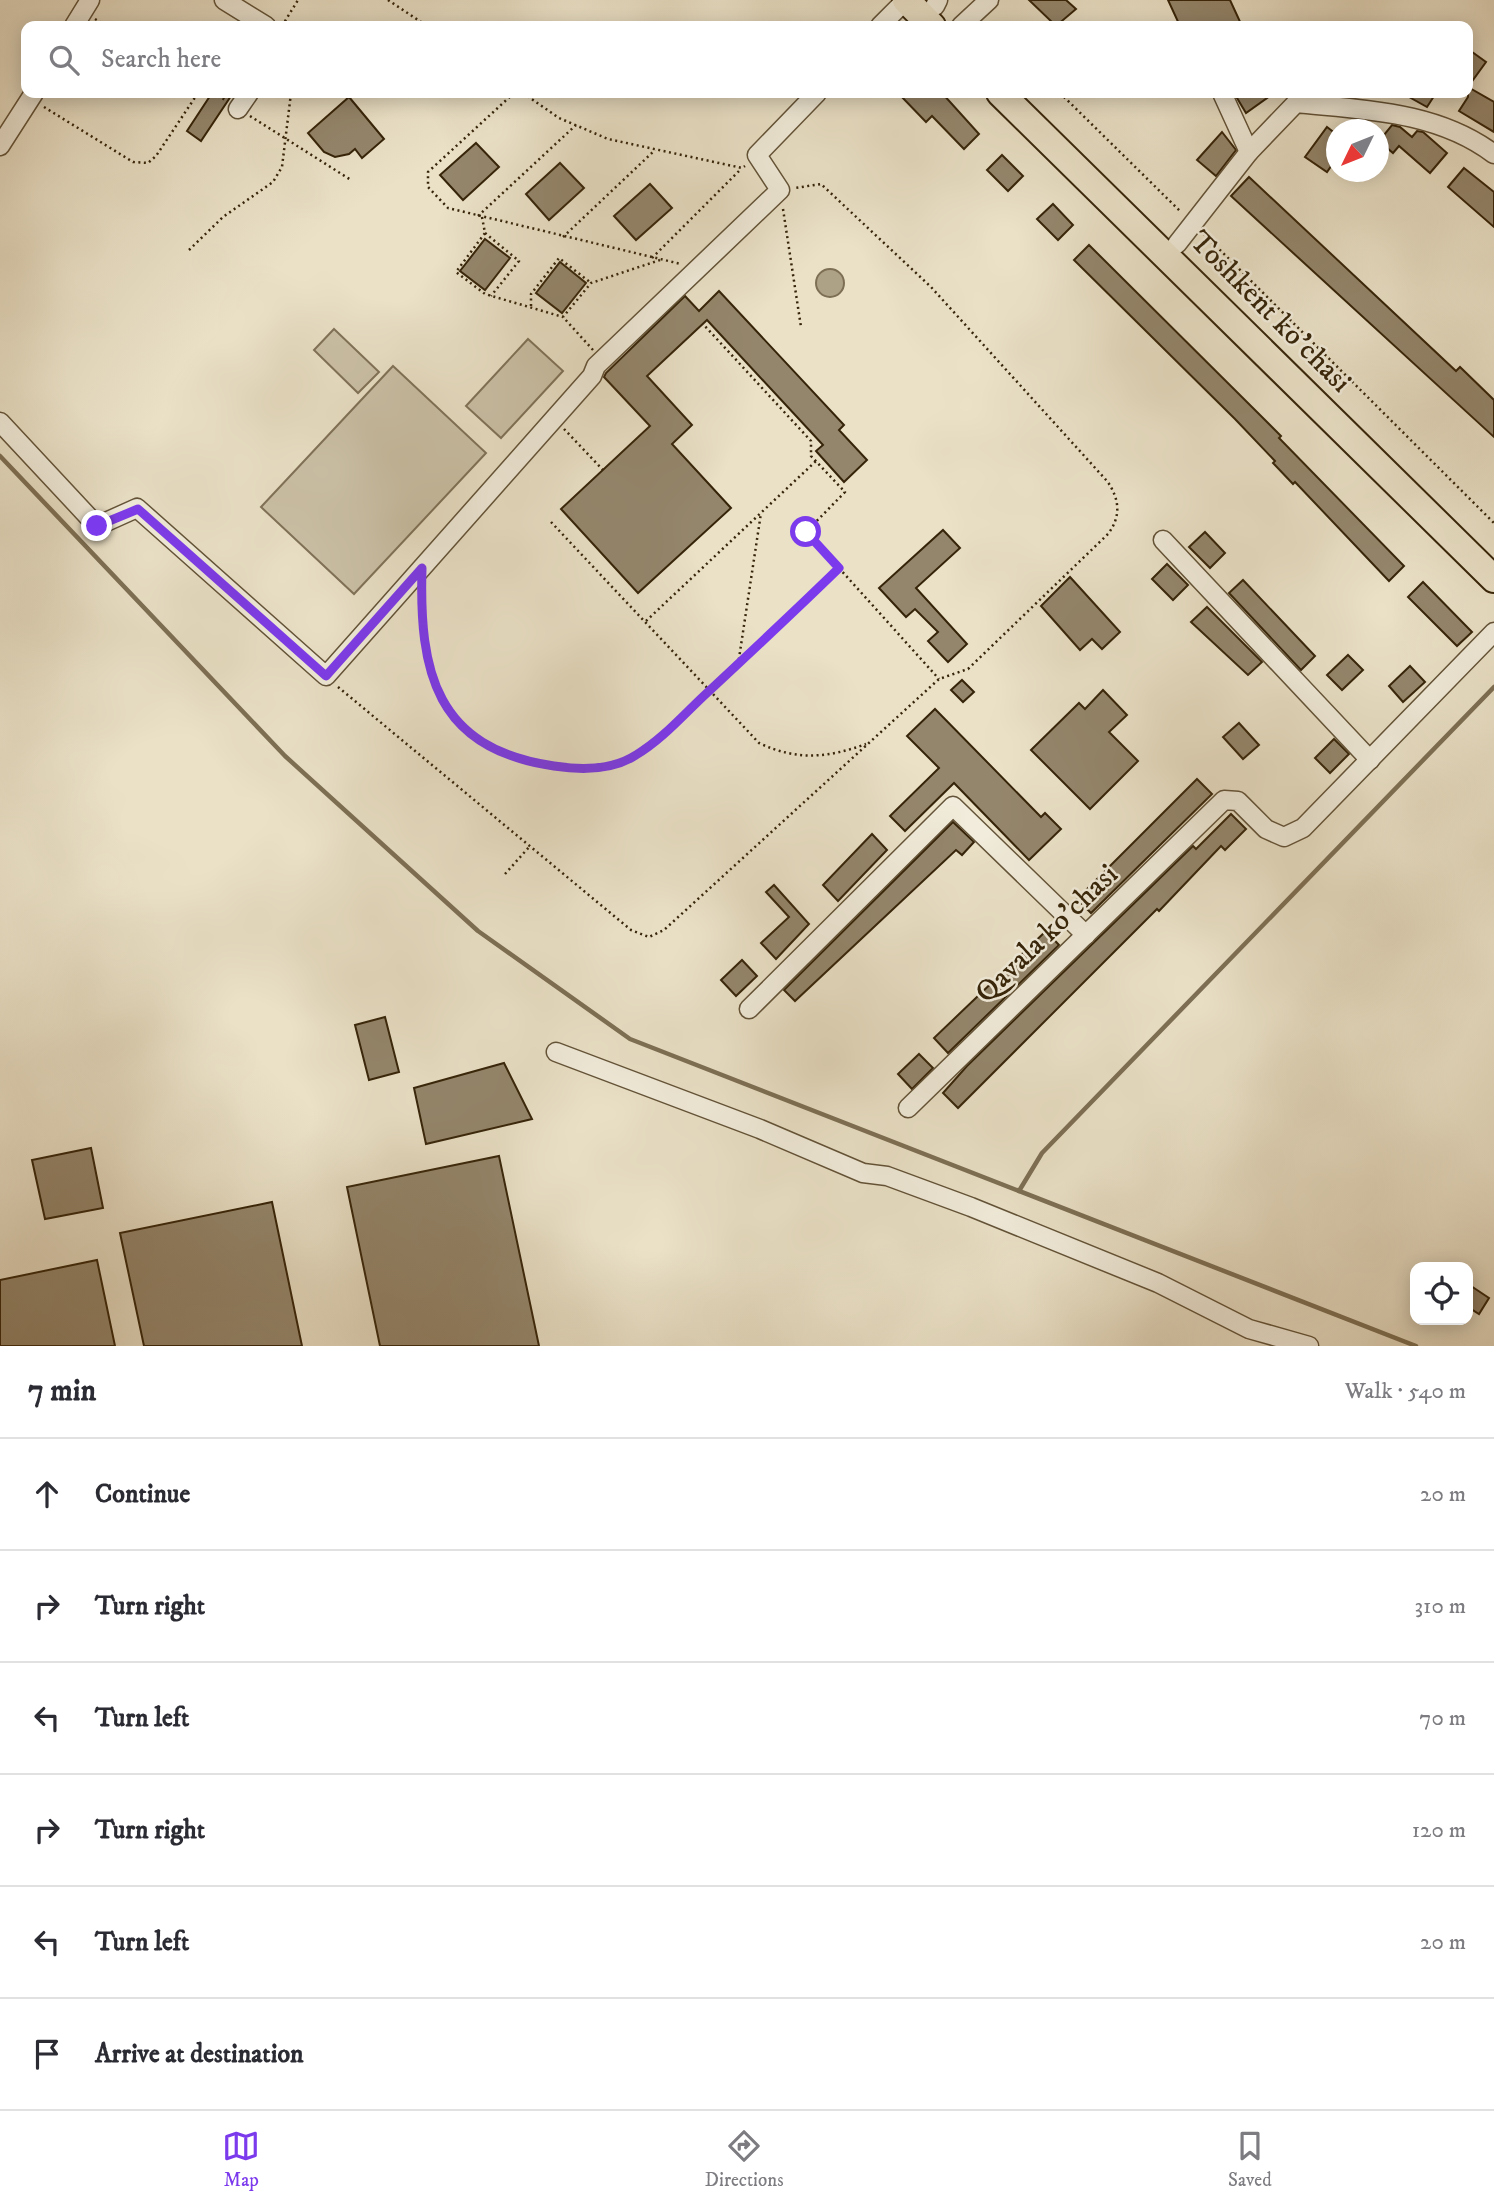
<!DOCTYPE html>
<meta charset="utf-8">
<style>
:root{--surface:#fff;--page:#f2f2f3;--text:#2b2b33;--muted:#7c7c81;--line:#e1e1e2;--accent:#7c3aed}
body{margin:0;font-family:"IM FELL DW Pica",serif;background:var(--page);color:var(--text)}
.controls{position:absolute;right:21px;bottom:21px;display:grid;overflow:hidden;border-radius:14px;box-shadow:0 4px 18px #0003}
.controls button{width:63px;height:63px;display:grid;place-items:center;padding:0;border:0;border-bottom:2px solid var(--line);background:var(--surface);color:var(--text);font:35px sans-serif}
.compass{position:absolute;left:1326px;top:119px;width:63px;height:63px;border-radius:50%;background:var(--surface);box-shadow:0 4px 18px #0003;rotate:227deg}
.stop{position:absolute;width:21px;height:21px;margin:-16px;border:5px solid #7c3aed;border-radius:50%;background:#fff}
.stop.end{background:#7c3aed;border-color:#fff;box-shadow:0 2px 7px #0008}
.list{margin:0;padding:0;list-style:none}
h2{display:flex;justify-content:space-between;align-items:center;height:91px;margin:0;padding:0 28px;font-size:30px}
h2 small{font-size:23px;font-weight:400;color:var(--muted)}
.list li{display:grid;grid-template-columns:46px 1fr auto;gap:21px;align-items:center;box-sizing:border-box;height:112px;padding:0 28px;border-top:2px solid var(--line)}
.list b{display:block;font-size:26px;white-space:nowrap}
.list em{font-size:23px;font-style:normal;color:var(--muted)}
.icon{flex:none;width:38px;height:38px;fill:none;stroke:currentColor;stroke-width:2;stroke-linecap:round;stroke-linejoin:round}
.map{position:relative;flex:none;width:1494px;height:1346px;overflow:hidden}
.search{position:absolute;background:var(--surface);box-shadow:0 4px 18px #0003;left:21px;right:21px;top:21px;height:77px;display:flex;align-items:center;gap:18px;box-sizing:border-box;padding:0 24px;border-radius:14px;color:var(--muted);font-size:26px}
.sheet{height:763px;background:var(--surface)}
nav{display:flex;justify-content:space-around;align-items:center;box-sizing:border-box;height:98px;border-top:2px solid var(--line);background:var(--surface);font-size:19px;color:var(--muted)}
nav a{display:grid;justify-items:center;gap:4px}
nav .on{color:var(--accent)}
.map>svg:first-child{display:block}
.green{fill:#cbc1a7;stroke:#807258;stroke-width:2}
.water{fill:#ada186;stroke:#7d6f54;stroke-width:2}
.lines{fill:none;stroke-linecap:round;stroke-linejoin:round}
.stream{stroke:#7d6f54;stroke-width:4.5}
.building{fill:#94866c;stroke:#362409;stroke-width:2}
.minor-casing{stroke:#635338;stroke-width:21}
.highway-casing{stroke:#362409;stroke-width:30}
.path{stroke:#362409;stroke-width:2.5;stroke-dasharray:2 3.5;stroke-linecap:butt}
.minor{stroke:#f1ecdb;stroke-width:18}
.highway{stroke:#eae1c7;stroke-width:26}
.route{stroke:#7c3aed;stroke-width:9}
.labels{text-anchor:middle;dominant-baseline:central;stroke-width:5;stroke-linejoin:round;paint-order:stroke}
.street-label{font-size:30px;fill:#362409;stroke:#f1ecdb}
</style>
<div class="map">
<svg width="1494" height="1346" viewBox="0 0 1494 1346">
<rect width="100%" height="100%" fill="#eae1c7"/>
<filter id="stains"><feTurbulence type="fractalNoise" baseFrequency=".00286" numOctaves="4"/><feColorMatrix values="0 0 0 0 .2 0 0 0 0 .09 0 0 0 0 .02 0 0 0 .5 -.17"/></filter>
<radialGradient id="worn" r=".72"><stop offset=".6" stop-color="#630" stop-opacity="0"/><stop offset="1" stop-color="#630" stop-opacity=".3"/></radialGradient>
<g class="green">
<polygon points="334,329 379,372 358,393 314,350"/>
<polygon points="528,339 563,371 501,438 466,406"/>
<polygon points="393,366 486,453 354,594 261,507"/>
</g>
<circle class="water" cx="830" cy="283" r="14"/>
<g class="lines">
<g class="stream">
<polyline points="0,456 285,756 478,931 630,1039 1416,1346"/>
<polyline points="1019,1191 1042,1153 1494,687"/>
</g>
</g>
<g class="building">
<polygon points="1029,0 1066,0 1076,9 1056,26"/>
<polygon points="1168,0 1230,0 1242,26 1180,26"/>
<polygon points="1468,49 1486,62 1468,87 1494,102 1494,132 1459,111 1468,97"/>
<polygon points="212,93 233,93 201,141 187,131"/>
<polygon points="898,93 942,93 979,134 964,149 932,116 926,122"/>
<polygon points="1234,93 1274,93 1246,113"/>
<polygon points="1402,93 1436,93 1427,107"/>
<polygon points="349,97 384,139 362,158 355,149 349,154 335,157 324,152 308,133"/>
<polygon points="1392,125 1400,127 1412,137 1417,131 1423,132 1447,153 1430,173 1399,146 1393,153 1379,141"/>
<polygon points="1327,127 1336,134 1336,159 1327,172 1305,157"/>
<polygon points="1222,132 1236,150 1216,176 1197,160"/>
<polygon points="476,143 499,167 463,200 440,175"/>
<polygon points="1002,155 1023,176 1008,191 987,170"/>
<polygon points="560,163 584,188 549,220 526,194"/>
<polygon points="1464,168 1494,192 1494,227 1448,187"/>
<polygon points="1249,177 1456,371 1460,367 1494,400 1494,437 1231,196"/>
<polygon points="650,184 672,208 636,240 614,216"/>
<polygon points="1053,204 1073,225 1058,240 1037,219"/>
<polygon points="485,239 510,258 485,290 460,271"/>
<polygon points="1089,245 1260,415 1281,436 1279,438 1404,566 1389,581 1295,482 1293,484 1273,463 1275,461 1235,419 1074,260"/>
<polygon points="560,262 586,283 562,313 536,293"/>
<polygon points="719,291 844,425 839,430 867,460 844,482 816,451 823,445 707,320 647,376 692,425 672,444 731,508 638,593 561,509 650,426 604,377 606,373 685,296 699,311"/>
<polygon points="943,530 960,548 916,588 967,644 948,662 928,641 938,632 915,609 906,617 879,588"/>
<polygon points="1205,532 1225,553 1210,568 1189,547"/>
<polygon points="1167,564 1188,585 1173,600 1152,579"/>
<polygon points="1070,577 1120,632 1102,649 1092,639 1080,650 1041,606"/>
<polygon points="1243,580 1315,656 1301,670 1229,593"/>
<polygon points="1423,582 1472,632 1457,646 1408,597"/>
<polygon points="1207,607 1262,662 1248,675 1191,622"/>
<polygon points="1348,655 1363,670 1342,690 1327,675"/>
<polygon points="1410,666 1425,682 1403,702 1389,686"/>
<polygon points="962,680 974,692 963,702 951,690"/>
<polygon points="1103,690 1127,715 1109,732 1138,761 1090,809 1031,750 1079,703 1085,709"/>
<polygon points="935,709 1041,817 1045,813 1061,829 1029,860 954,783 905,831 890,816 939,768 907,736"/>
<polygon points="1239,723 1259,745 1243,759 1223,737"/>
<polygon points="1334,739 1349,754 1330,773 1315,758"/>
<polygon points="1197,779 1212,794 1091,913 1077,899"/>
<polygon points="1231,814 1246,829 1225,850 1221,846 1159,911 1157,909 958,1108 943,1093 967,1066 1193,846 1196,849"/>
<polygon points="953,822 974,842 962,855 956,850 795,1001 784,990"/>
<polygon points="872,834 887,850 838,901 823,885"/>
<polygon points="774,885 809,924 776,959 761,943 789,917 766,892"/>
<polygon points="1046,931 1059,945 948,1053 934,1038"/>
<polygon points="742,960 757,976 736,996 721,980"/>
<polygon points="385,1017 399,1072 369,1080 355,1025"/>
<polygon points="919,1054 933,1068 912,1089 898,1074"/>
<polygon points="504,1063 532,1119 426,1144 414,1088"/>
<polygon points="91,1148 103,1208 45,1219 32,1160"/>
<polygon points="499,1156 539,1346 380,1346 347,1187"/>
<polygon points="272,1202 302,1346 144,1346 120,1233"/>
<polygon points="97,1260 115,1346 0,1346 0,1280"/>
<polygon points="1468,1284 1489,1298 1479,1314 1468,1307"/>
</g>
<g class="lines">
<defs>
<g id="minor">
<polyline points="224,0 266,26"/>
<polyline points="935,6 938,0"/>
<polyline points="74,26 90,0"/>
<polyline points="880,26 906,0"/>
<polyline points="961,26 989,0"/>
<polyline points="1222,93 1249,152"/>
<polyline points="238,109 249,93"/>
<polyline points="0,146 34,93"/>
<path d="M 1177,244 L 1249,152 L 1296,103 C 1365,110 1437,111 1494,154"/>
<polyline points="0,422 97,526 137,508 326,676 592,376 596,366 780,190 757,155 817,93"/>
<polyline points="1163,540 1370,760"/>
<polyline points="749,1009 953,806 1086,935"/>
<polyline points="556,1052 760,1129 863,1173 887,1176 971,1207 1158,1283 1249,1329 1309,1346"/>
<polyline points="908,1108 1224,800 1238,801 1266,829 1284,837 1303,828 1494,632"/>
</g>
<g id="highway">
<polyline points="906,0 932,26"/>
<polyline points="1000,93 1494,579"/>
</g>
</defs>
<use href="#minor" class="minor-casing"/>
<use href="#highway" class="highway-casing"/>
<g class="path">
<polyline points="388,0 427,26"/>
<polyline points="95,19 107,26"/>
<polyline points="282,26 298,0"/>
<polyline points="347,26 382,26"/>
<polyline points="213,93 227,101"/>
<polyline points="514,93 428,172 428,187 448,208 681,264"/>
<polyline points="523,93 559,118 608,139 742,168 745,166"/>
<polyline points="1060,93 1181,212"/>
<polyline points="44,107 133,162 148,163 156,156 198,93"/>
<polyline points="250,116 351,180"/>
<polyline points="783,209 801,327"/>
<polyline points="478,216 576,125"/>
<polyline points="482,217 485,233 456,272 485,294 563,317"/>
<polyline points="485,233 519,261 491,296"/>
<polyline points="1204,234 1494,523"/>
<polyline points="563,237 655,150"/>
<polyline points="189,250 223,217 273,182 282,167 291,93"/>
<polyline points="652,258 741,169"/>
<polyline points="531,306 531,294 559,258 591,283"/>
<polyline points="593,350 563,317 591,283 660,260"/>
<polyline points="564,429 603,470"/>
<path d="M 551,522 L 759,743 C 797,761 828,758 866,744"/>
<polyline points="839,568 939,679"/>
<path d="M 421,592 C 420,651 431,701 479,739 C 517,768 592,781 636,756 C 662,740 685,713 707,692 C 752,651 796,610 839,568 L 806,532 L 845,492 L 811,456 L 811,441 L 703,324"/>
<polyline points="646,621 816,461"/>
<polyline points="738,665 761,513"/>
<path d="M 338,687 L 631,930 L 649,937 L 664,930 L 939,679 L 968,669 L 1108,534 C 1121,517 1120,499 1107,481 L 931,287 L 821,184 L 795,188"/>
<polyline points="505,874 530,846"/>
</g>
<use href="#minor" class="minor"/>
<use href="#highway" class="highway"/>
</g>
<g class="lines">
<path class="route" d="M 97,526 L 138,509 L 326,676 L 422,568 C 419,671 435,749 554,766 C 580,770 613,770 636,755 C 663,739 685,713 708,692 C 752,651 796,610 839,568 L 806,532"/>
</g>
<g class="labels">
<g class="street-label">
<text transform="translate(1270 312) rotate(45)">Toshkent ko'chasi</text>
<text transform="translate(1047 934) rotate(-44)">Qavala ko'chasi</text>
</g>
</g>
<rect width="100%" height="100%" filter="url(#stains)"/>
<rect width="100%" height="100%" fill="url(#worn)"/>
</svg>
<div class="controls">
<button><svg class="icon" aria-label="locate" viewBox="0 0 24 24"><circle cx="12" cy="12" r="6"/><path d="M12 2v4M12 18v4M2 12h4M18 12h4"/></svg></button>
</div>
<svg class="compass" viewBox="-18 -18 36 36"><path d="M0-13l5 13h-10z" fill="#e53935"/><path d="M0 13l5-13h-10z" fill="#7c7c81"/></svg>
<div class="stop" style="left:806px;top:532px"></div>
<div class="stop end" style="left:97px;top:526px"></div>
<div class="search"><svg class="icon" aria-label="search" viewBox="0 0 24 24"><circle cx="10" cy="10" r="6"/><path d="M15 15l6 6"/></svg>Search here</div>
</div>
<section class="sheet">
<h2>7 min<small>Walk · 540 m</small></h2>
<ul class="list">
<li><svg class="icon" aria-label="ahead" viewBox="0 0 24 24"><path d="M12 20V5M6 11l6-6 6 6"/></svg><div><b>Continue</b></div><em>20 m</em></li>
<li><svg class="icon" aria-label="right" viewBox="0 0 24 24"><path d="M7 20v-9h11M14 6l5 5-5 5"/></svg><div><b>Turn right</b></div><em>310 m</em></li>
<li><svg class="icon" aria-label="left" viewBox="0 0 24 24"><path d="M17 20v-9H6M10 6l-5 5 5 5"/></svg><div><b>Turn left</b></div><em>70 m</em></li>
<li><svg class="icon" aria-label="right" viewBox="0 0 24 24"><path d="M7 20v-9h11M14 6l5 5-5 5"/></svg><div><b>Turn right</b></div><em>120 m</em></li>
<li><svg class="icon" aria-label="left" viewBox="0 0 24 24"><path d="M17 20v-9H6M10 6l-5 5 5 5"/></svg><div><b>Turn left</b></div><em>20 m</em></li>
<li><svg class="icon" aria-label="arrive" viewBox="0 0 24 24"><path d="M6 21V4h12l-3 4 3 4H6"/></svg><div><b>Arrive at destination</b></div></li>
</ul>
</section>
<nav>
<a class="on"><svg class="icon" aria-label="map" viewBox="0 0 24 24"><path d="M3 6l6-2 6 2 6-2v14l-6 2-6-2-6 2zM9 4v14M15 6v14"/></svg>Map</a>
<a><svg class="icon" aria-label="directions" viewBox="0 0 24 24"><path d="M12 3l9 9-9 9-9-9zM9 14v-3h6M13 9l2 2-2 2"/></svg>Directions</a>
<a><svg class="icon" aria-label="saved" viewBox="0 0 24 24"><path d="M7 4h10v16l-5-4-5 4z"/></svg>Saved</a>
</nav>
